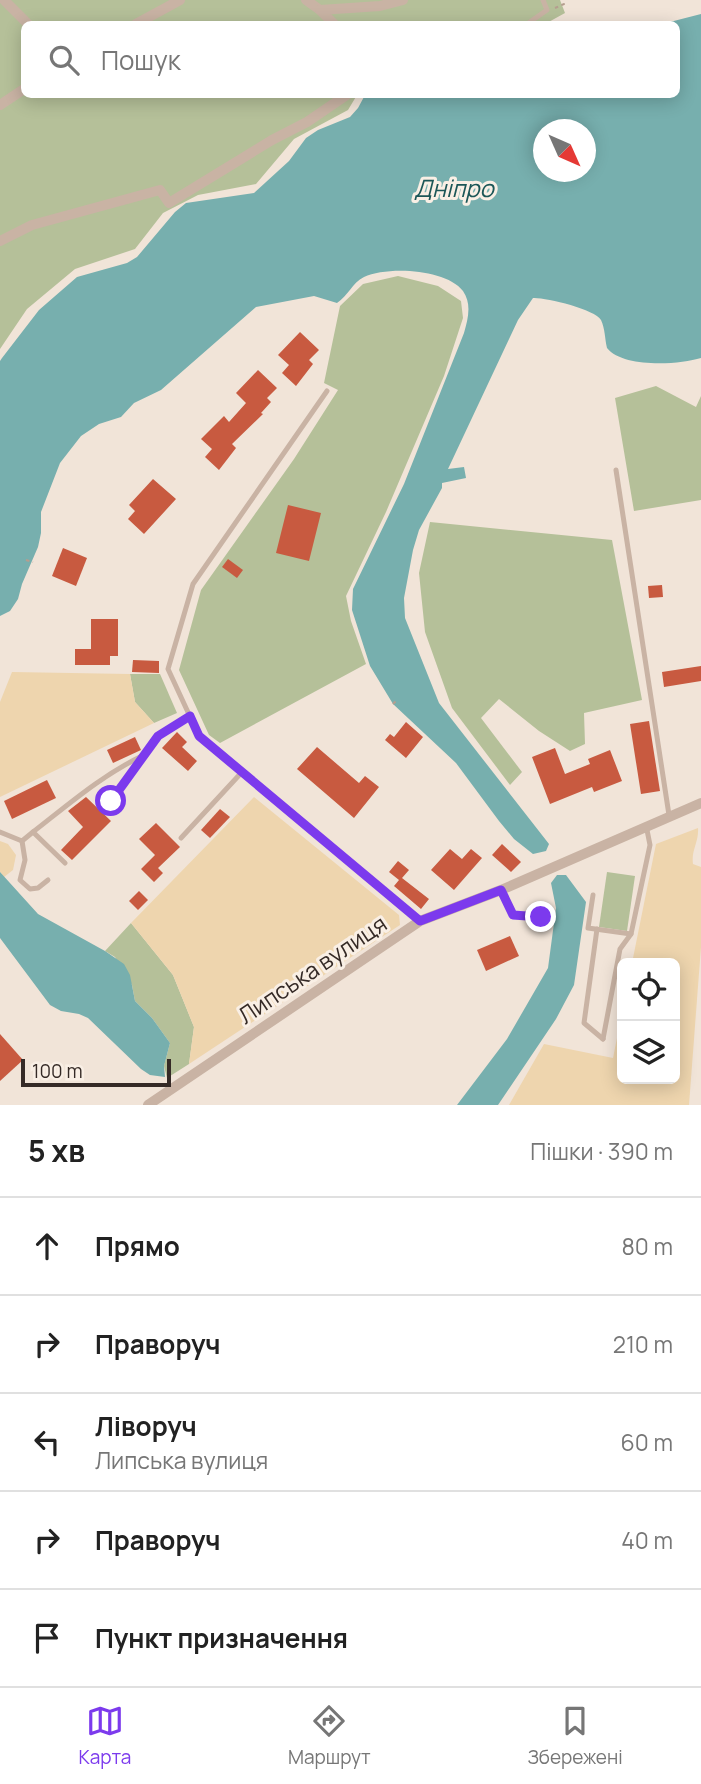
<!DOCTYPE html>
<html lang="uk">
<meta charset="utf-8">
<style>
:root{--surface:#fff;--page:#f6f6f6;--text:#222;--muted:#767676;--line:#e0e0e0;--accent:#7c3aed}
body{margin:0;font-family:Manrope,sans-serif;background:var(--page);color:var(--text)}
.controls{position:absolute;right:21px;bottom:21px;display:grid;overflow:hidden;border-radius:10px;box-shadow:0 4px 18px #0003}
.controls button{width:63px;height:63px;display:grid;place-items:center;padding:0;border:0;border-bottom:2px solid var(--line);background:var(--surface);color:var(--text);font:35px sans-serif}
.compass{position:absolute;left:533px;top:119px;width:63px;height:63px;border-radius:50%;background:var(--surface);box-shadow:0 4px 18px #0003;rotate:135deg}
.scale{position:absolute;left:21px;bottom:18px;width:150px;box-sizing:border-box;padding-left:7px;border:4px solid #352a26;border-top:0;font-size:19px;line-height:24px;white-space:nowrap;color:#352a26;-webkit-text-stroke:5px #f9efe5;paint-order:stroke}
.stop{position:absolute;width:21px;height:21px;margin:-16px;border:5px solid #7c3aed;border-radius:50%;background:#fff}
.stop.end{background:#7c3aed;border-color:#fff;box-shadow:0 2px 7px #0008}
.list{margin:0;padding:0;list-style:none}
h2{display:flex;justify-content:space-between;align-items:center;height:91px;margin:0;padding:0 28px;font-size:30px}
h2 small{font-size:23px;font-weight:400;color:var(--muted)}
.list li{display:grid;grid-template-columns:46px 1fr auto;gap:21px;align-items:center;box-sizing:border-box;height:98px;padding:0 28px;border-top:2px solid var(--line)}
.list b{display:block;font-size:26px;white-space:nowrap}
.list p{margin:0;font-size:23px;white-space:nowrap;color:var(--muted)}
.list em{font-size:23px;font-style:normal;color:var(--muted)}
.icon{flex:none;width:38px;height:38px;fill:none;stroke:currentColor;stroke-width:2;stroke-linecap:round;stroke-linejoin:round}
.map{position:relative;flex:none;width:701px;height:1105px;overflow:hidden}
.search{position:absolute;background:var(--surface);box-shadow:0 4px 18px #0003;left:21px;right:21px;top:21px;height:77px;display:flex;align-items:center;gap:18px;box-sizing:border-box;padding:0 24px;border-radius:10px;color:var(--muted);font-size:26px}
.sheet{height:581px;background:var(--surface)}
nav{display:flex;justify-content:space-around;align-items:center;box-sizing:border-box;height:98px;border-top:2px solid var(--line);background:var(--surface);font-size:19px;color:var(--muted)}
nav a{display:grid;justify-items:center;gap:4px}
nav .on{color:var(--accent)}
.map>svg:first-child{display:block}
.green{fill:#b5c099}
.sand{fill:#eed5ae}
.water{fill:#77afae;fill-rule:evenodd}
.building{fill:#c85a40}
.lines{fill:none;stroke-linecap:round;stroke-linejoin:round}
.path{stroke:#b59d8f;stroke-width:2;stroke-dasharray:3.5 3.5;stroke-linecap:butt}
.lane{stroke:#c9b3a4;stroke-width:5}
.street{stroke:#c9b3a4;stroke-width:10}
.route{stroke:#7c3aed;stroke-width:9}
.labels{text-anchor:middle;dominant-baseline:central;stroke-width:6;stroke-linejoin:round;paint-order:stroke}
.street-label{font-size:23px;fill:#352a26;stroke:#f9efe5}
.water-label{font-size:24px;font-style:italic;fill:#1b5657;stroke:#f9efe5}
</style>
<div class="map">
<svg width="701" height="1105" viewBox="0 0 701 1105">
<rect width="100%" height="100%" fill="#f1e4d8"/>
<g class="green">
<polygon points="0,0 560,0 565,13 545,24 24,24 24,94 357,95 348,110 294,139 256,184 198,195 163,213 135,249 75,269 27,309 0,349"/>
<polygon points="398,276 438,286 461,301 463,318 444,376 386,512 346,596 351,621 366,664 220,743 209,735 179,670 201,590 294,459 338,390 324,383 340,306 363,284"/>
<polygon points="656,386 696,407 701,396 701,500 634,511 615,398"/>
<polygon points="430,522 612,540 642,700 584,713 585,744 570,751 539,731 499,699 481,718 522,772 510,785 452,708 425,632 419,573"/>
<polygon points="130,674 160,674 177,713 154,723 135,702"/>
<polygon points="607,872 635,876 627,931 599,927"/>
<polygon points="131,923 173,975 194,1027 189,1064 167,1078 164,1066 170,1043 152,1018 135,1001 132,985 115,957 105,951"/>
</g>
<g class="sand">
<polygon points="12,672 130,674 135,702 154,723 0,797 0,702"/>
<polygon points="254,797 399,915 400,925 189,1064 194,1027 173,975 131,923"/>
<path d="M 698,828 C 699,842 691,850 693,864 L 701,867 L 701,947 L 689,1105 L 509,1105 L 544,1044 L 613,1058 L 622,1013 L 622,1079 L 675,1079 L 675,963 L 632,963 L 656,844 Z"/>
<polygon points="0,841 8,844 16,855 13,870 4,877 0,872"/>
</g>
<g class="water">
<path d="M 701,14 L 701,358 C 678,365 623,368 607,348 C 605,340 605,328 601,320 C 595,309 544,297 533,298 L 518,320 L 448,469 L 464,467 L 466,478 L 442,483 L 442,488 L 419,530 L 413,550 L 404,598 L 405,618 L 439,703 L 549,844 L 546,851 L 533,854 L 514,839 L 499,821 L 456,763 L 393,704 L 370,666 L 352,610 L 353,589 L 404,484 L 464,333 C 468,319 472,304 463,291 C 446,269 388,266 364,277 C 352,283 348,296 337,303 L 314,296 L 256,307 L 161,390 L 134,403 L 121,417 L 99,424 L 81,436 L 60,463 L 41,512 L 41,533 L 38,547 L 22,584 L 18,599 L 10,611 L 0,616 L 0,361 L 2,358 L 39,310 L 77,277 L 127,263 L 137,257 L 175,212 L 186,203 L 254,193 L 289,161 L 306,138 L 318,130 L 350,117 L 358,108 L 365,95 L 676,94 L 676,24 L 662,24 ZM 544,130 L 586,130 L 586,172 L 544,172 Z"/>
<polygon points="0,872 38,914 105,951 124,964 130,975 135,1001 152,1018 170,1043 164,1066 165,1077 150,1075 141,1069 88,1018 79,1014 61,1011 50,1005 0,938"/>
<polygon points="557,875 566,875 586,902 574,985 556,1019 498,1105 457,1105 507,1039 548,968 556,908 551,883"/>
</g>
<g class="building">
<polygon points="300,332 319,350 309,360 313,364 296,386 282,373 289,365 278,355"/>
<polygon points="258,370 277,388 267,398 271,402 261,413 263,414 232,444 236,448 219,470 205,457 212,449 201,439 224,416 229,422 246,403 236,393"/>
<polygon points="153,479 176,499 144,534 128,519 135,511 129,505"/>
<polygon points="288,505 321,513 309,561 276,553"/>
<polygon points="63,548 87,558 76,586 52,576"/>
<polygon points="228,559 243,570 237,578 222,567"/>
<polygon points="662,585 663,597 649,598 648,586"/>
<polygon points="91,619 118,619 118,656 110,656 110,665 75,665 75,649 91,649"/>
<polygon points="133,660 159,661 159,673 132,672"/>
<polygon points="701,666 701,681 664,687 662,672"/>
<polygon points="649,721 660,791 641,794 630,724"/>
<polygon points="406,722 423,737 406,758 385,740 390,734 394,737"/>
<polygon points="177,732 187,742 182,747 197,761 188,771 162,748"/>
<polygon points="135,737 141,750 113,763 107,750"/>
<polygon points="317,747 359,783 365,776 379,787 354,818 297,769"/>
<polygon points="555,748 565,774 590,764 588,759 610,750 622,781 594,792 592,787 550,804 532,757"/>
<polygon points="47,780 56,798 12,819 4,801"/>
<polygon points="86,797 111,821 72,860 61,850 83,827 68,811"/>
<polygon points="220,809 230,817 210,838 201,830"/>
<polygon points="156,823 180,847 158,868 163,873 154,882 141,869 155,855 139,839"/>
<polygon points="502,844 521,862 511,872 492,855"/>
<polygon points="450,849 462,859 471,849 482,858 454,890 431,870"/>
<polygon points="398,861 409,870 402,878 429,899 421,909 394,886 399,880 389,872"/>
<polygon points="139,891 148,900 138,910 129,901"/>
<polygon points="510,936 519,956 486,971 477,950"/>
<polygon points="0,1034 23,1060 0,1081"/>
</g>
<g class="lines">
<g class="path">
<polyline points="555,8 564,4 563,0"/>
<polyline points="26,560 33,562"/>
<polyline points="393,704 396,701"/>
</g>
<g class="lane">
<polyline points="527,24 547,10 543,0"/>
<polyline points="327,391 193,584 168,669 199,736 420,921"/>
<polyline points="616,470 669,815"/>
<polyline points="111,801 158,736 190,716"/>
<polyline points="0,832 22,841 33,832"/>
<polyline points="181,838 242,772"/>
<polyline points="22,841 25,860 20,880 30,889 38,888 48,880"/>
<path d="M 65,863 L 33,832 C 69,804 102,775 144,755"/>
<polyline points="501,890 513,915 541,917"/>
<polyline points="593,895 588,928 631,934"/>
<polyline points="597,929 584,1023 603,1039"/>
<polyline points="603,1039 620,949 631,934 650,845 646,825"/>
</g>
<g class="street">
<polyline points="4,0 28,24"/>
<polyline points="306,0 320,10 334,24"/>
<polyline points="320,10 380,6 403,0"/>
<polyline points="136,24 180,0"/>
<polyline points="0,105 24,89"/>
<polyline points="0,241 32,225 160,190 169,203 272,140 307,122 348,94"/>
<polyline points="148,1105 420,921 501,890 701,803"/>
</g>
</g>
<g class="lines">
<polyline class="route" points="111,801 158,736 190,716 199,736 420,921 501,890 513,915 541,917"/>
</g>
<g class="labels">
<g class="street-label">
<text transform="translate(312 969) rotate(-34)">Липська вулиця</text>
</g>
<g class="water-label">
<text x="454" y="187">Дніпро</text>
</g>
</g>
</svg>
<div class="controls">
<button><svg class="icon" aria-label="locate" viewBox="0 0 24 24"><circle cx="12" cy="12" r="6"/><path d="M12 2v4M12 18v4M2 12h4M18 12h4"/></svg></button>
<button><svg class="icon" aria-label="layers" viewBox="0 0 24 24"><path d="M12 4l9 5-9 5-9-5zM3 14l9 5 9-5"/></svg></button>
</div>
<svg class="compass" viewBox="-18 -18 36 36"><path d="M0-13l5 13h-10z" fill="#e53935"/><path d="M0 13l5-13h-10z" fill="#767676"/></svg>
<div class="scale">100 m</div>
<div class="stop" style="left:111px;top:801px"></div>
<div class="stop end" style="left:541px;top:917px"></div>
<div class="search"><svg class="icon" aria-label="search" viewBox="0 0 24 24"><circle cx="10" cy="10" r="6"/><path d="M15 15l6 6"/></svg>Пошук</div>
</div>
<section class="sheet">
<h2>5 хв<small>Пішки · 390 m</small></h2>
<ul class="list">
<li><svg class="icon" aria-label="ahead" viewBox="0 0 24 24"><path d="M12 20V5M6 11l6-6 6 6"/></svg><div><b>Прямо</b></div><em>80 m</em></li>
<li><svg class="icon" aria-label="right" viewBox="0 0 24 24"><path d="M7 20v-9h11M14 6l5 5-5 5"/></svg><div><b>Праворуч</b></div><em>210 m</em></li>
<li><svg class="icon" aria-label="left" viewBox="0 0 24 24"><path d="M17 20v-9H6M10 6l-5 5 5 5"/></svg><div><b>Ліворуч</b><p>Липська вулиця</p></div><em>60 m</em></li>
<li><svg class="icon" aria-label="right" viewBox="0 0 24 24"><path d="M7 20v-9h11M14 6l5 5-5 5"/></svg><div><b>Праворуч</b></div><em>40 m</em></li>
<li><svg class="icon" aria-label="arrive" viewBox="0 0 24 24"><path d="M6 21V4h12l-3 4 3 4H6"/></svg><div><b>Пункт призначення</b></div></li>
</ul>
</section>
<nav>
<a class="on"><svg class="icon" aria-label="map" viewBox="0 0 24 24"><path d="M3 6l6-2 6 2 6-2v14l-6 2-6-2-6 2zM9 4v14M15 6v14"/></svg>Карта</a>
<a><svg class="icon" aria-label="directions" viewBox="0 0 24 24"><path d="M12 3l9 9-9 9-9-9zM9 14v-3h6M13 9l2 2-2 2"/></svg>Маршрут</a>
<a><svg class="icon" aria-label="saved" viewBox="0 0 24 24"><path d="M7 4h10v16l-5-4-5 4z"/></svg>Збережені</a>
</nav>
